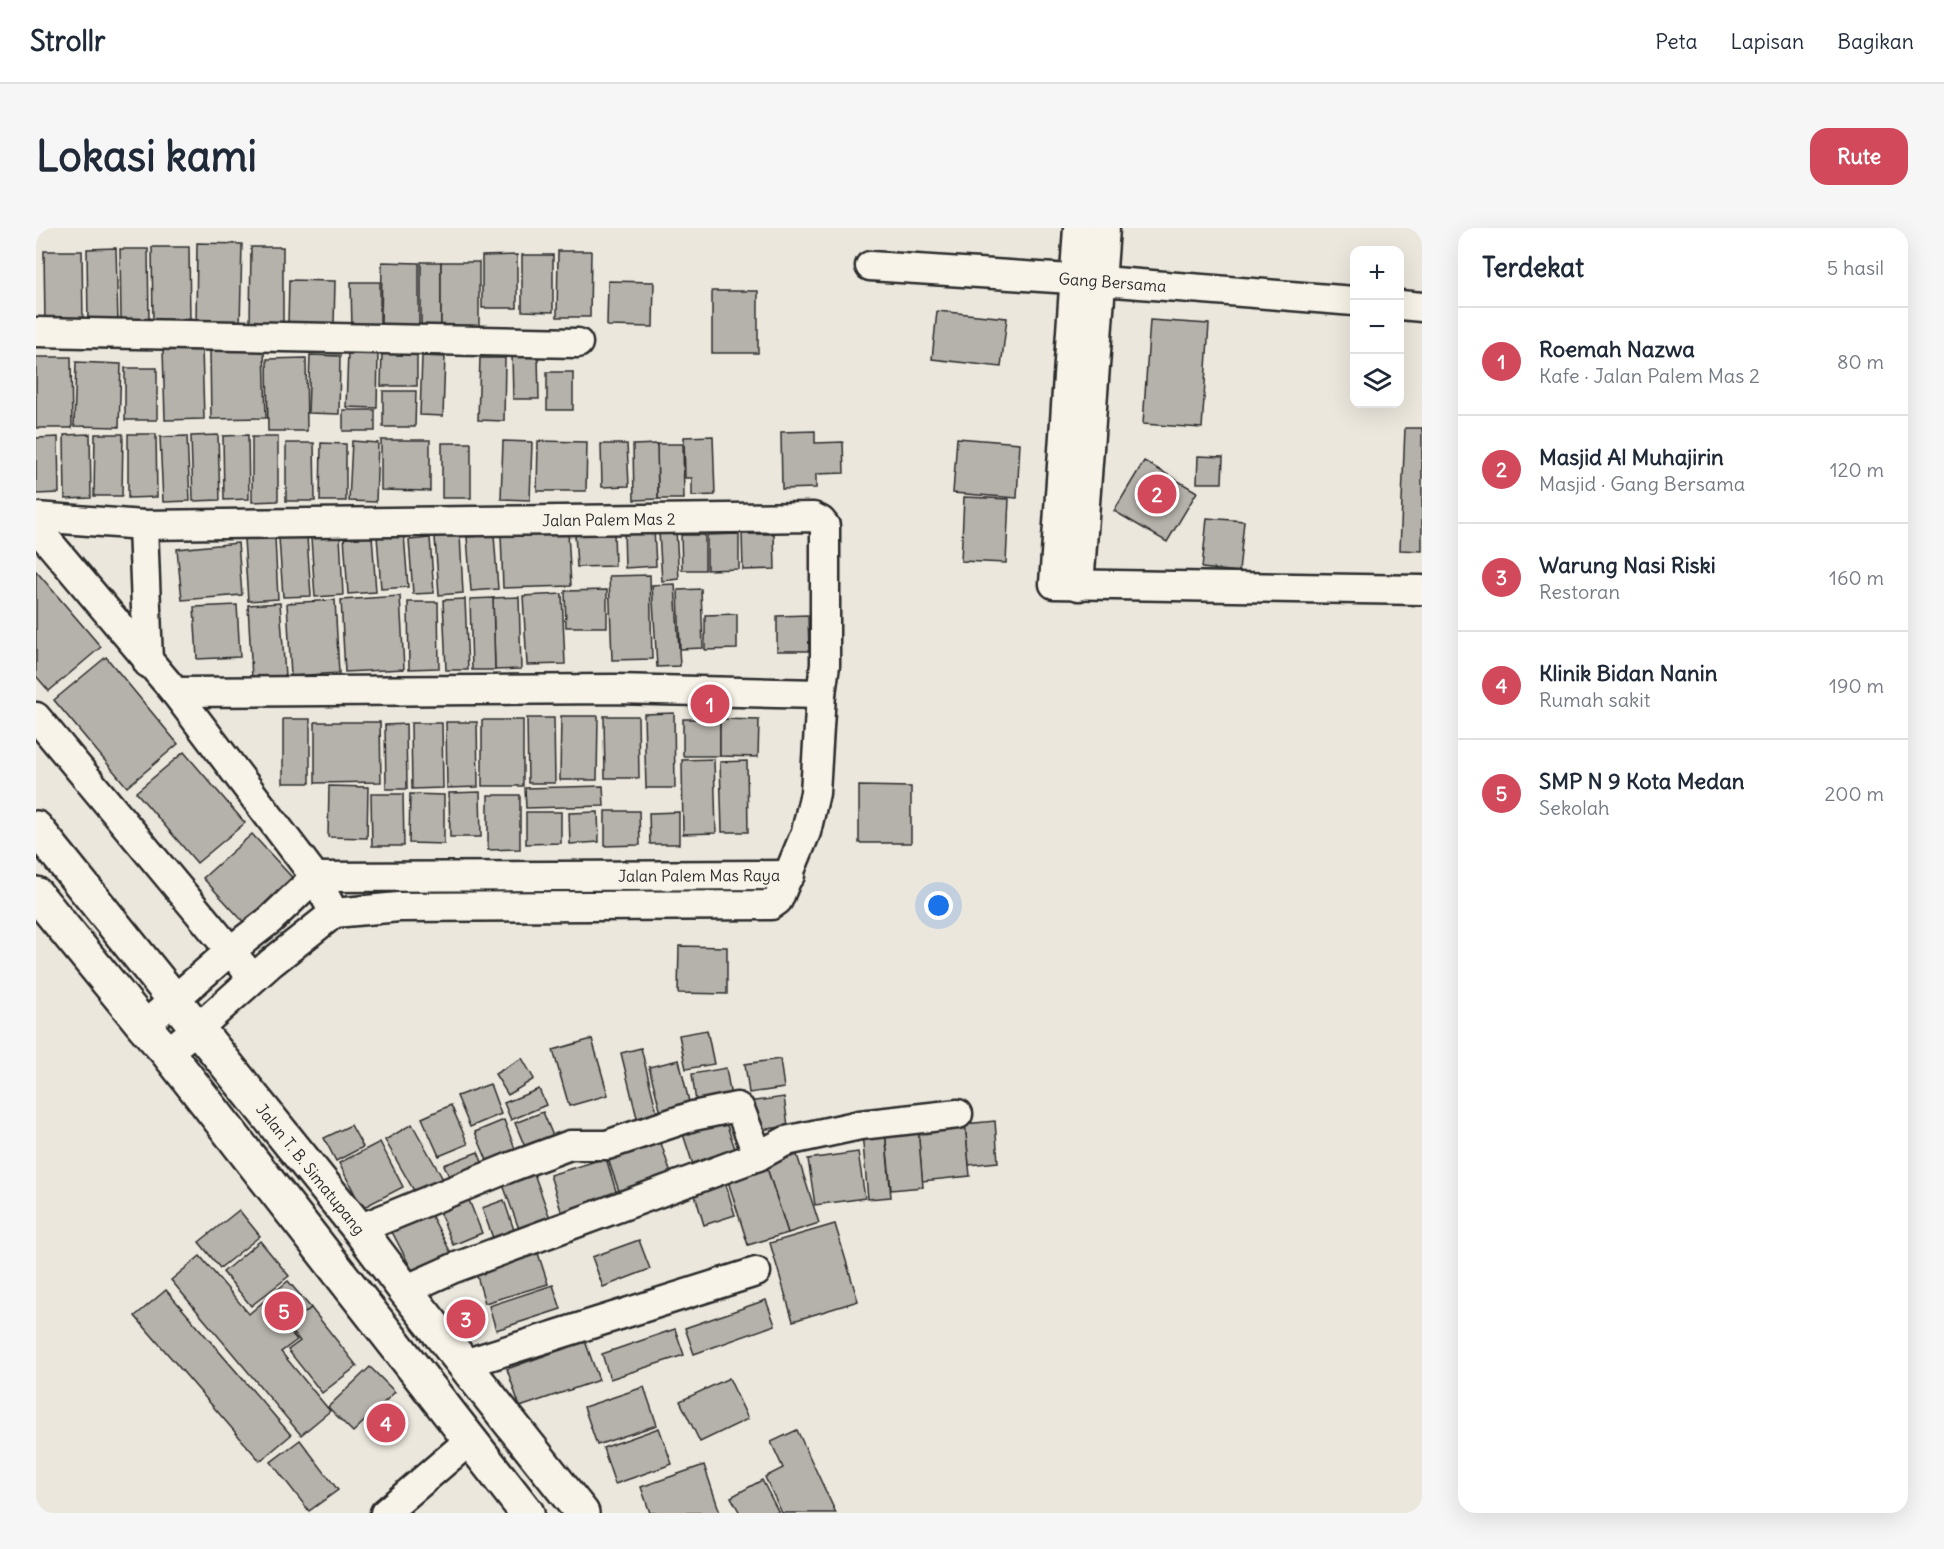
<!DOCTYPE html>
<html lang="id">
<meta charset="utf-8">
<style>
:root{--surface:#fff;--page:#f6f6f7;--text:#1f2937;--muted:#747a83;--line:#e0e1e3;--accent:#d1495b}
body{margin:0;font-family:Delius,sans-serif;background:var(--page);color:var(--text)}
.controls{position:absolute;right:18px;top:18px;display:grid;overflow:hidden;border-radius:12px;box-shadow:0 6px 24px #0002}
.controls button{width:54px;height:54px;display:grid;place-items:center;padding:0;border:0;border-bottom:2px solid var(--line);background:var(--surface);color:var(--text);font:30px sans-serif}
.you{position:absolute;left:903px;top:678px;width:21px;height:21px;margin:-15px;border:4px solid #fff;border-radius:50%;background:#1a73e8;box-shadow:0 0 0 9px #1a73e833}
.badge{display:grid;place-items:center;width:39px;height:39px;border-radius:50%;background:var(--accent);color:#fff;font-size:20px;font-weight:700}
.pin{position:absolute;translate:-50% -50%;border:3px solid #fff;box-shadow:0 2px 6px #0006}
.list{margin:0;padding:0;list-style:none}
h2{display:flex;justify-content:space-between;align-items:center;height:78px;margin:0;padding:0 24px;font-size:26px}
h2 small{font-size:20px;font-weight:400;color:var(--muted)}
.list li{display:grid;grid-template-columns:39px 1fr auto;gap:18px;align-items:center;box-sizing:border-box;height:108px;padding:0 24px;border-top:2px solid var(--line)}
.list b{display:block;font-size:22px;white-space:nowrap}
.list p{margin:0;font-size:20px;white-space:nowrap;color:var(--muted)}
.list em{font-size:20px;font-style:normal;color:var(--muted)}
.icon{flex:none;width:33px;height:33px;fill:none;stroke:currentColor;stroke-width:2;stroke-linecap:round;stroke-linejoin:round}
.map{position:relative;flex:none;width:1386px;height:1285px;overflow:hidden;border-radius:18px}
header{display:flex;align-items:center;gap:36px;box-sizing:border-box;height:84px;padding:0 30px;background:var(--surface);border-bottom:2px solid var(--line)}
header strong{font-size:28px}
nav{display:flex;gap:33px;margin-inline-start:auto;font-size:21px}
.intro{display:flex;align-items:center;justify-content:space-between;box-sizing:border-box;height:144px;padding:0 36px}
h1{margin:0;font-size:42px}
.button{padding:15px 27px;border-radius:18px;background:var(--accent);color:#fff;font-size:21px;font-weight:700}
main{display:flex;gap:36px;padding:0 36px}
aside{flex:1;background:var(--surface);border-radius:18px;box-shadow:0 6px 24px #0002}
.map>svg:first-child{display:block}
.building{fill:#b5b2ab;stroke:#2b2b2b;stroke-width:1.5}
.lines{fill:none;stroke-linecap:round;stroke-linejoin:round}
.minor-casing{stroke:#2b2b2b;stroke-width:33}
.primary-casing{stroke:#2b2b2b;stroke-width:38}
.minor{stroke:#f7f3e8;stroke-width:28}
.primary{stroke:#f7f3e8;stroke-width:33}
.labels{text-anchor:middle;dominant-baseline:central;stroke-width:4.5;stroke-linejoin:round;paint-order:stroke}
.street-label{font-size:16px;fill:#2b2b2b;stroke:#f7f3e8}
</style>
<header>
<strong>Strollr</strong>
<nav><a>Peta</a><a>Lapisan</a><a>Bagikan</a></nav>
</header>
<div class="intro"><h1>Lokasi kami</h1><a class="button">Rute</a></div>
<main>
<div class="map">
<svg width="1386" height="1285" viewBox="0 0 1386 1285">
<rect width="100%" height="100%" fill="#ebe7dd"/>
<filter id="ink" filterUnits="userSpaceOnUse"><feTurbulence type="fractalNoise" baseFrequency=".0167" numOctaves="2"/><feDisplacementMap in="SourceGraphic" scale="12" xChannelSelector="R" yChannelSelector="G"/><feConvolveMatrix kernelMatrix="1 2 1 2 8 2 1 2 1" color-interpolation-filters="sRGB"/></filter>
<g filter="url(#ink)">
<g class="building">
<polygon points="161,15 206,16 204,97 160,96"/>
<polygon points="116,19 153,19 154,95 117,95"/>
<polygon points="215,19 247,19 247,99 214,99"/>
<polygon points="80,20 82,95 52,96 51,21"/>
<polygon points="84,21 112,21 113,94 85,94"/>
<polygon points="8,23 46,23 47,95 9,96"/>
<polygon points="522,23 555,23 554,89 521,89"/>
<polygon points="481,27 481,80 446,80 446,28"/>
<polygon points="486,27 517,27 517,84 486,83"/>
<polygon points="346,34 383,35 383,99 345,99"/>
<rect x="385" y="34" width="20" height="68"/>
<rect x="405" y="34" width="38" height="68"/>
<polygon points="253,52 299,53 298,97 252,96"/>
<polygon points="572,53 618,54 617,99 571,98"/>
<polygon points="315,54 344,54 344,102 316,102"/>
<rect x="676" y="63" width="46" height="62"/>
<polygon points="901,83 971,90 965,139 896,131"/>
<polygon points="1114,92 1173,96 1166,200 1107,196"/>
<polygon points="166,120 168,191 129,192 127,121"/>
<polygon points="228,121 230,190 175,191 174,122"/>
<polygon points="346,122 381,123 381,158 345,158"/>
<polygon points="312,124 342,125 341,180 310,179"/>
<polygon points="274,127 304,128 303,186 272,185"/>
<polygon points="476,127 502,127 503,171 477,171"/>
<polygon points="386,128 409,129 407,188 384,187"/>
<polygon points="0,129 35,129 36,200 0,200"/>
<polygon points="270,130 271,203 232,203 231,131"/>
<polygon points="444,130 469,130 468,193 442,192"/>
<polygon points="40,134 85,136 83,199 38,198"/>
<rect x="89" y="140" width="32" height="52"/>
<rect x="511" y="144" width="26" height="38"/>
<polygon points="347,163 380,163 379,199 347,199"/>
<rect x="307" y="182" width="32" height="21"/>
<polygon points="1369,200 1386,200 1386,323 1364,322"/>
<polygon points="779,203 779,215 807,214 808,245 780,246 780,260 746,261 745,204"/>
<polygon points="54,206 55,270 29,271 28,207"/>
<polygon points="59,206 87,206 86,268 58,268"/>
<polygon points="92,206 120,206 121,269 92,270"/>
<polygon points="182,207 184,272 157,273 155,208"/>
<polygon points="212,207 213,271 188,272 187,208"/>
<polygon points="151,208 154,273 127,274 124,209"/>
<polygon points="677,208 679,267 656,268 656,250 649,250 648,209"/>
<polygon points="22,209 23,265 0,266 0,210"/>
<polygon points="216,209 242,209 242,273 216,274"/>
<polygon points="921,210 984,215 981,270 917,265"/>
<polygon points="345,212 394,212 394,263 345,262"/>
<polygon points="316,213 342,215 340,274 313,273"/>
<polygon points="467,213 496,214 494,272 465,271"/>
<polygon points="502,213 551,214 550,263 501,263"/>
<polygon points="250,215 278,215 279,273 250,273"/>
<polygon points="285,215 310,216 310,273 284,273"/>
<rect x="406" y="215" width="29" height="55"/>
<polygon points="565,216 591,216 593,258 566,259"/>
<polygon points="621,216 647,216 648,271 622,271"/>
<polygon points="621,216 622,271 598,272 597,217"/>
<polygon points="1162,228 1187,229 1186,255 1161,255"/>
<polygon points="1108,233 1161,264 1131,314 1078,283"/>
<polygon points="928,269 973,271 970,335 925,333"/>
<polygon points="1171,290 1208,293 1203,344 1166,340"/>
<polygon points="618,301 620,338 589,340 588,302"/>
<polygon points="640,302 643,351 626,353 623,304"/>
<polygon points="532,304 535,358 467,360 465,307"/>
<polygon points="578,304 579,338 541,339 539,305"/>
<polygon points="368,306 372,359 345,361 341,308"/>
<polygon points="703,306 703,341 671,342 671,307"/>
<polygon points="706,306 738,306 739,341 707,342"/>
<polygon points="336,307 340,364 312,366 308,309"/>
<polygon points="424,307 427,365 403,367 399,309"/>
<polygon points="458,307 462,361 435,363 431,309"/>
<polygon points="645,307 669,307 669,342 646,342"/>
<polygon points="304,308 307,367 279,369 275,310"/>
<polygon points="271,309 275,368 247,369 243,310"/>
<polygon points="239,310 242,371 212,373 208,311"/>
<polygon points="394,310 398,365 377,366 373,312"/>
<polygon points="202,315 206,367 146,372 141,321"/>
<polygon points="0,343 65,419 13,463 0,448"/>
<polygon points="614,347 616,431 576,432 573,348"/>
<polygon points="639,356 644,438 621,439 616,357"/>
<polygon points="665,361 667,420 644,421 642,362"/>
<polygon points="571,362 571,399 530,399 529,363"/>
<polygon points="526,366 529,436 491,437 487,368"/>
<polygon points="364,368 368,441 309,444 305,372"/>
<polygon points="483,369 485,441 459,442 457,370"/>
<polygon points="457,370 459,442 436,442 434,371"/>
<polygon points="429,371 432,442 410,442 407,372"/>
<polygon points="299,372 303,445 255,448 251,375"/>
<polygon points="372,374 402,374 403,440 373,441"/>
<polygon points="244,375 249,448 216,450 212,377"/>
<polygon points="201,377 204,429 161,431 158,379"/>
<polygon points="701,386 701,421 669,422 669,387"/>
<polygon points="772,387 773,423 741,423 741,388"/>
<polygon points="70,429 142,516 91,559 18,472"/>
<polygon points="638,485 639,560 610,560 608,486"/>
<polygon points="525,488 562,488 561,552 524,552"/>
<polygon points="568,488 602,488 603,550 569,550"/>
<polygon points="491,490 518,490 519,555 492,555"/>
<rect x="247" y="491" width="27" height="64"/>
<rect x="647" y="491" width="37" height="37"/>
<polygon points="684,491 723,492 722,529 684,528"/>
<rect x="446" y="492" width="41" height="66"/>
<polygon points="279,494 344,494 345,554 279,555"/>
<polygon points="410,494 441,494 442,559 411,560"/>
<polygon points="375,495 406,495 407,560 376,561"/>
<polygon points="370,496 371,561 350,561 349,497"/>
<polygon points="148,524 209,595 161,635 100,564"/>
<polygon points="678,531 680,605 647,606 646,532"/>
<polygon points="711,533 712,604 686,604 684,534"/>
<polygon points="293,558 332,559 331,610 292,609"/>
<polygon points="567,558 568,578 490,580 489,560"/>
<polygon points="823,558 875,559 875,615 823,615"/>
<polygon points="444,564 445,609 414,609 413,565"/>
<polygon points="335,566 367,566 368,618 336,618"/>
<polygon points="374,566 408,567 408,616 373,615"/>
<polygon points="452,567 484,567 484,621 452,622"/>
<polygon points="569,583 603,583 604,617 569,618"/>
<polygon points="490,584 525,584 525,615 490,616"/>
<polygon points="562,584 563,614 534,616 533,585"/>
<polygon points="643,584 643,616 614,616 613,585"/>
<polygon points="216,606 264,658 215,702 167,650"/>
<polygon points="643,718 691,719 691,766 642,765"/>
<polygon points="671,802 678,836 650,841 643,807"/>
<polygon points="556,811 572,867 533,878 517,822"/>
<polygon points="605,820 623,893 603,898 585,825"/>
<polygon points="486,830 498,851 472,867 459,846"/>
<polygon points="744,831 748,860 713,865 709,836"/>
<polygon points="643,832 655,882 626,889 613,839"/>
<polygon points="690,840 695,869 660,874 656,846"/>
<polygon points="454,856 465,886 434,899 421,868"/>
<polygon points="503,861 510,877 475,892 468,875"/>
<polygon points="748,869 752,898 718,903 713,874"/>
<polygon points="415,877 432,916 403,928 386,890"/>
<polygon points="507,884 517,908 489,919 479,895"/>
<polygon points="468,892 481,926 453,937 439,904"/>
<polygon points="689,892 703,932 660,946 647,906"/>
<polygon points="959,893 962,934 933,937 929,896"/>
<polygon points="376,896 408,953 381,968 349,912"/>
<polygon points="929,896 934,948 886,953 882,900"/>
<polygon points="315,897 327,919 300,933 288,910"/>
<polygon points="882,900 887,959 855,962 849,903"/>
<polygon points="849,903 855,969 832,971 826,905"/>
<polygon points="624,912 636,949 584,966 571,928"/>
<polygon points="344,914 367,959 326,980 303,935"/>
<polygon points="442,924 448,939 415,953 408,937"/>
<polygon points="822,924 829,970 779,977 772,931"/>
<polygon points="761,927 783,995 752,1005 730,937"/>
<polygon points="570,930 583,973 527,989 514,947"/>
<polygon points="730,937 752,1005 712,1017 691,950"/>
<polygon points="496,940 514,990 483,1001 465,951"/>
<polygon points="689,954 699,987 668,997 658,964"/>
<polygon points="431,967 446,1005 417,1017 401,978"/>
<polygon points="468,972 482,1014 461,1021 446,980"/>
<polygon points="391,979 415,1025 377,1044 353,998"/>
<polygon points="203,982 224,1008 184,1040 163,1014"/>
<polygon points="799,996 822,1073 757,1093 734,1015"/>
<polygon points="603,1012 614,1041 567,1059 556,1029"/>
<polygon points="224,1013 253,1048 215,1078 187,1044"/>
<polygon points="500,1019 512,1056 449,1075 438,1038"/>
<polygon points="164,1028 213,1086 228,1073 261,1112 245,1124 294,1183 265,1207 135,1052"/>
<polygon points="252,1053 275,1080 252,1098 230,1071"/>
<polygon points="517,1057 525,1081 460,1102 453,1078"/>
<polygon points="130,1062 255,1207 224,1233 99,1088"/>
<polygon points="730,1072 739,1097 658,1126 649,1100"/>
<polygon points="275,1080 321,1138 286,1165 252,1122 264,1113 252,1098"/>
<polygon points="639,1101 648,1127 574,1151 566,1126"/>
<polygon points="549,1113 563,1152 484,1179 471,1141"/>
<polygon points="334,1139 359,1164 317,1204 292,1179"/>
<polygon points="693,1150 712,1191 664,1214 644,1173"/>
<polygon points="608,1159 621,1197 561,1217 548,1179"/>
<polygon points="623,1200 636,1236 579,1256 567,1220"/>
<polygon points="761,1202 800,1285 746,1285 729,1249 747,1240 735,1214"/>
<polygon points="264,1212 302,1262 273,1283 235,1234"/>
<polygon points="668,1237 684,1285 614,1285 605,1259"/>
<polygon points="726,1252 743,1285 704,1285 695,1269"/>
</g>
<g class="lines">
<defs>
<g id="minor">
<polyline points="1042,0 1018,356 1386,362"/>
<path id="s1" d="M 834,38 L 1066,53 L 1318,73"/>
<polyline points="1364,77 1386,79"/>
<polyline points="0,104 542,115"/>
<path id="s2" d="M 0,289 L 107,297 L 777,289 L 785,293 L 789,298 L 789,437 L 785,466 L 779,565 L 770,604 L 742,672 L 735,677 L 363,679 L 298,685"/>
<polyline points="107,297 112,435"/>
<polyline points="0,299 139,464 279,649 298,685"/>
<polyline points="1043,358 1069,0"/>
<polyline points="139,464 579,461 785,466"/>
<polyline points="0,489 217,750"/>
<path id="s3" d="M 279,649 L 754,647"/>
<polyline points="108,798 194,723 234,692 279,649"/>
<polyline points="131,824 161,801 235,735 298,685"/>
<polyline points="323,1001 475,939 534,917 571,917 657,888 701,879 704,881 722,928"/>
<polyline points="369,1062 418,1040 722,928 750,913 824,897 922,886"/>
<polyline points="428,1136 720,1044"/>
<polyline points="349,1285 434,1212"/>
</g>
<g id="primary">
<path id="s4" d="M 0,600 L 323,1001 L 369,1062 L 546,1285"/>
<polyline points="0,666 108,798 131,824 491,1285"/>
</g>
</defs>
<use href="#minor" class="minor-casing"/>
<use href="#primary" class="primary-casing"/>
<use href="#minor" class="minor"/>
<use href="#primary" class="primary"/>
</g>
</g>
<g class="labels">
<g class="street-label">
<text stroke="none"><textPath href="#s1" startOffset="243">Gang Bersama</textPath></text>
<text stroke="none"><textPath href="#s2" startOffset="573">Jalan Palem Mas 2</textPath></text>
<text stroke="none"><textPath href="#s3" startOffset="384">Jalan Palem Mas Raya</textPath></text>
<text stroke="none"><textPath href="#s4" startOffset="438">Jalan T. B. Simatupang</textPath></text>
</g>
</g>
</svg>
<div class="controls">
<button>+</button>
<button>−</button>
<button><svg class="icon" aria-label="layers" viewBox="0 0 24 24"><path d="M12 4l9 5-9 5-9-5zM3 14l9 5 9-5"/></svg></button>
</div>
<div class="you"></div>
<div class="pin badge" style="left:674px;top:476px">1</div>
<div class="pin badge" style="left:1121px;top:266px">2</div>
<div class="pin badge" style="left:430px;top:1091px">3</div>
<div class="pin badge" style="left:350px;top:1195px">4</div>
<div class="pin badge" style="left:248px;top:1083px">5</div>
</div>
<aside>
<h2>Terdekat<small>5 hasil</small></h2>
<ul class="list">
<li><span class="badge">1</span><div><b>Roemah Nazwa</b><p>Kafe · Jalan Palem Mas 2</p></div><em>80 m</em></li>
<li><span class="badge">2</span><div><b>Masjid Al Muhajirin</b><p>Masjid · Gang Bersama</p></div><em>120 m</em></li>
<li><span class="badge">3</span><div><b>Warung Nasi Riski</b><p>Restoran</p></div><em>160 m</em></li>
<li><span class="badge">4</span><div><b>Klinik Bidan Nanin</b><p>Rumah sakit</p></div><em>190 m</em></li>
<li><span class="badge">5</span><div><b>SMP N 9 Kota Medan</b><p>Sekolah</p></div><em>200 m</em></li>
</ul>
</aside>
</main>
